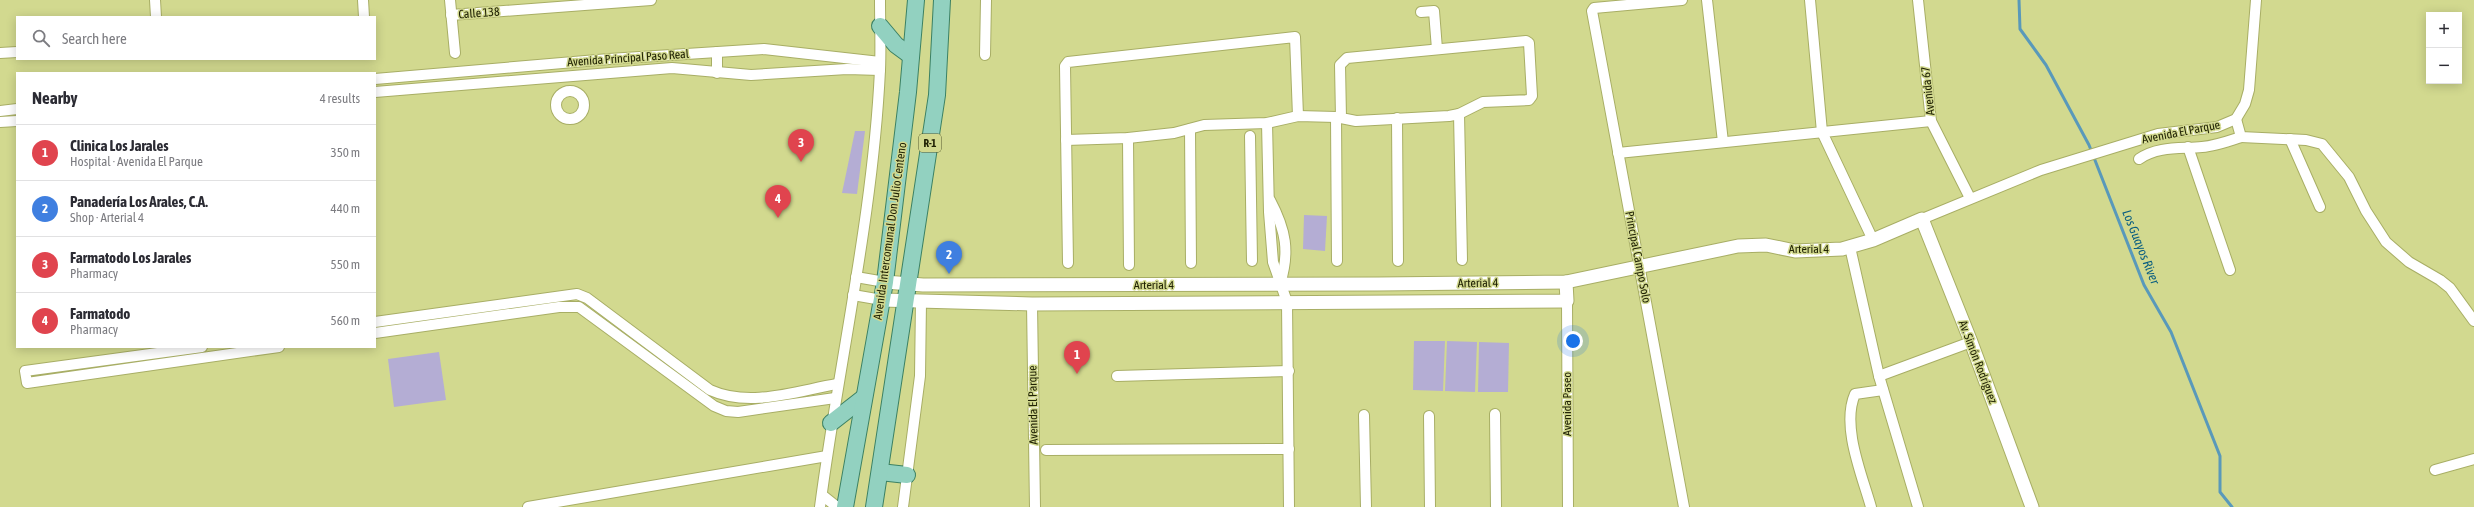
<!DOCTYPE html>
<meta charset="utf-8">
<style>
:root{--surface:#fff;--page:#f7f7f7;--text:#2b2b33;--muted:#7c7c81;--line:#e1e1e2;--accent:#7c3aed}
body{margin:0;font-family:"Asap Condensed",sans-serif;background:var(--page);color:var(--text)}
.controls{position:absolute;right:12px;top:12px;display:grid;overflow:hidden;border-radius:0px;box-shadow:0 2px 10px #0003}
.controls button{width:36px;height:36px;display:grid;place-items:center;padding:0;border:0;border-bottom:1px solid var(--line);background:var(--surface);color:var(--text);font:20px sans-serif}
.you{position:absolute;left:1573px;top:341px;width:14px;height:14px;margin:-10px;border:3px solid #fff;border-radius:50%;background:#1a73e8;box-shadow:0 0 0 6px #1a73e833}
.badge{display:grid;place-items:center;width:26px;height:26px;border-radius:50%;background:var(--accent);color:#fff;font-size:13px;font-weight:700}
.pin{position:absolute;translate:-50% -33px;filter:drop-shadow(0 1px 2px #0008)}
.pin::after{content:'';position:absolute;top:21px;width:14px;height:12px;background:inherit;clip-path:polygon(0 0,100% 0,50% 100%)}
.list{margin:0;padding:0;list-style:none}
h2{display:flex;justify-content:space-between;align-items:center;height:52px;margin:0;padding:0 16px;font-size:17px}
h2 small{font-size:13px;font-weight:400;color:var(--muted)}
.list li{display:grid;grid-template-columns:26px 1fr auto;gap:12px;align-items:center;box-sizing:border-box;height:56px;padding:0 16px;border-top:1px solid var(--line)}
.list b{display:block;font-size:15px;white-space:nowrap}
.list p{margin:0;font-size:13px;white-space:nowrap;color:var(--muted)}
.list em{font-size:13px;font-style:normal;color:var(--muted)}
.icon{flex:none;width:22px;height:22px;fill:none;stroke:currentColor;stroke-width:2;stroke-linecap:round;stroke-linejoin:round}
.map{position:relative;flex:none;width:2474px;height:507px;overflow:hidden}
.search{position:absolute;background:var(--surface);box-shadow:0 2px 10px #0003;left:16px;top:16px;width:360px;height:44px;display:flex;align-items:center;gap:10px;box-sizing:border-box;padding:0 14px;border-radius:0px;color:var(--muted);font-size:15px}
.panel{position:absolute;background:var(--surface);box-shadow:0 2px 10px #0003;left:16px;top:72px;width:360px;height:276px;border-radius:0px}
.map>svg:first-child{display:block}
.green{fill:#b4add4}
.lines{fill:none;stroke-linecap:round;stroke-linejoin:round}
.stream{stroke:#5999ba;stroke-width:3}
.minor-casing{stroke:#a8ae65;stroke-width:12}
.tertiary-casing{stroke:#a8ae65;stroke-width:15}
.primary-casing{stroke:#3b8063;stroke-width:18}
.minor{stroke:#fff;stroke-width:10}
.tertiary{stroke:#fff;stroke-width:13}
.primary{stroke:#92d1c0;stroke-width:16}
.labels{text-anchor:middle;dominant-baseline:central;stroke-width:3;stroke-linejoin:round;paint-order:stroke}
.shield{fill:#d2d98f;stroke:#55592e;stroke-width:1}
.shield-label{font-size:11px;font-weight:bold;fill:#202204}
.street-label{font-size:12px;fill:#202204;stroke:#d2d98f}
.water-label{font-size:13px;font-style:italic;fill:#0a5e80;stroke:#d2d98f}
</style>
<div class="map">
<svg width="2474" height="507" viewBox="0 0 2474 507">
<rect width="100%" height="100%" fill="#d2d98f"/>
<g class="green">
<polygon points="855,131 865,131 857,194 842,193"/>
<polygon points="1304,215 1327,216 1325,251 1303,249"/>
<polygon points="1414,341 1445,341 1443,391 1413,390"/>
<polygon points="1447,341 1477,342 1475,392 1445,391"/>
<polygon points="1479,342 1509,343 1508,392 1478,392"/>
<polygon points="439,352 446,400 394,407 388,359"/>
</g>
<g class="lines">
<polyline class="stream" points="2019,0 2020,29 2046,65 2089,145 2144,285 2171,332 2220,456 2220,492 2232,507"/>
<defs>
<g id="minor">
<polyline points="155,0 156,17"/>
<polyline points="363,0 364,17"/>
<polyline points="450,0 455,53"/>
<polyline points="1682,0 1594,8 1592,11 1684,507"/>
<polyline points="1707,0 1723,142"/>
<polyline points="1810,0 1822,132 1873,240"/>
<polyline points="1918,0 1931,121 1970,198"/>
<polyline points="1421,12 1434,11 1437,49"/>
<polyline points="451,15 651,0"/>
<polyline points="0,53 17,52"/>
<polyline points="985,55 986,0"/>
<polyline points="717,73 717,52"/>
<polyline points="375,79 609,59 764,49 880,62"/>
<circle cx="570" cy="105" r="14"/>
<polyline points="375,92 672,68 751,75 847,69 880,70"/>
<polyline points="0,111 17,109"/>
<polyline points="1459,114 1462,260"/>
<polyline points="1336,117 1337,261"/>
<polyline points="1397,118 1398,261"/>
<polyline points="2236,119 2241,137 2306,140 2322,144 2349,177 2366,211 2386,242 2409,262 2440,280 2450,288 2474,321"/>
<polyline points="0,122 17,121"/>
<polyline points="1267,123 1269,212 1273,262 1287,302 1289,507"/>
<polyline points="1190,129 1191,263"/>
<polyline points="1250,136 1252,261"/>
<polyline points="1128,138 1129,265"/>
<polyline points="2290,139 2320,207"/>
<polyline points="1066,140 1128,138 1174,133 1204,125 1267,123 1298,116 1336,117 1356,121 1449,116 1459,114 1483,102 1529,100 1532,96 1529,43 1526,41 1347,58 1340,65 1341,118"/>
<polyline points="2188,147 2230,270"/>
<polyline points="1618,153 1931,121"/>
<path d="M 2139,159 C 2158,146 2180,149 2202,147 C 2215,146 2229,141 2241,137"/>
<path d="M 1270,200 C 1286,230 1290,252 1280,284"/>
<polyline points="1922,219 2041,170 2158,134 2217,127 2236,119 2245,104 2249,90 2256,0"/>
<polyline points="1850,247 1879,376 1918,507"/>
<polyline points="1068,263 1065,66 1068,62 1295,37 1298,116"/>
<polyline points="856,277 885,282"/>
<polyline points="853,295 882,300"/>
<polyline points="1567,301 1568,507"/>
<polyline points="1032,304 1035,507"/>
<path d="M 375,322 L 577,294 L 587,298 L 710,390 C 750,408 796,391 837,384"/>
<polyline points="375,333 559,307 579,307 714,406 726,411 738,412 835,398"/>
<polyline points="202,347 25,371 27,383 279,347"/>
<polyline points="1117,376 1289,371"/>
<polyline points="1879,376 1971,342"/>
<polyline points="1495,414 1496,507"/>
<polyline points="1364,415 1366,507"/>
<polyline points="1429,416 1430,507"/>
<polyline points="1046,450 1289,449"/>
<polyline points="2435,470 2474,459"/>
<polyline points="822,495 837,507"/>
<polyline points="528,507 827,456"/>
<path d="M 820,507 C 839,361 873,217 880,70 C 881,46 880,23 880,0"/>
<polyline points="903,507 920,376 921,302"/>
<path d="M 1871,507 C 1862,475 1841,426 1855,394 L 1883,390"/>
</g>
<g id="tertiary">
<polyline points="885,282 923,285 1378,284 1566,282 1738,246 1766,245 1795,251 1842,249 1873,240 1922,219 1971,342 2032,507"/>
<polyline points="882,300 1032,304 1567,301 1566,282"/>
</g>
<g id="primary">
<polyline points="880,26 896,45 911,56"/>
<polyline points="831,423 863,398"/>
<polyline points="880,472 907,475"/>
<polyline points="845,507 885,282 908,92 916,0"/>
<polyline points="874,507 937,95 942,0"/>
</g>
</defs>
<use href="#minor" class="minor-casing"/>
<use href="#tertiary" class="tertiary-casing"/>
<use href="#primary" class="primary-casing"/>
<use href="#minor" class="minor"/>
<use href="#tertiary" class="tertiary"/>
<use href="#primary" class="primary"/>
</g>
<g class="labels">
<rect class="shield" x="919" y="134" width="22" height="18" rx="3"/>
<g class="shield-label">
<text x="930" y="143">R-1</text>
</g>
<g class="street-label">
<text transform="translate(479 13) rotate(-4)">Calle 138</text>
<text transform="translate(628 58) rotate(-4)">Avenida Principal Paso Real</text>
<text transform="translate(1928 91) rotate(-96)">Avenida 67</text>
<text transform="translate(2181 132) rotate(-11)">Avenida El Parque</text>
<text transform="translate(890 231) rotate(-82)">Avenida Intercomunal Don Julio Centeno</text>
<text x="1809" y="249">Arterial 4</text>
<text transform="translate(1638 257) rotate(79)">Principal Campo Solo</text>
<text transform="translate(1478 283) rotate(-1)">Arterial 4</text>
<text x="1154" y="285">Arterial 4</text>
<text transform="translate(1978 362) rotate(69)">Av. Simón Rodríguez</text>
<text transform="translate(1567 404) rotate(-90)">Avenida Paseo</text>
<text transform="translate(1033 405) rotate(-91)">Avenida El Parque</text>
</g>
<g class="water-label">
<text transform="translate(2141 247) rotate(68)">Los Guayos River</text>
</g>
</g>
</svg>
<div class="controls">
<button>+</button>
<button>−</button>
</div>
<div class="you"></div>
<div class="pin badge" style="left:1077px;top:374px;background:#e0444e">1</div>
<div class="pin badge" style="left:949px;top:274px;background:#3f7fe0">2</div>
<div class="pin badge" style="left:801px;top:162px;background:#e0444e">3</div>
<div class="pin badge" style="left:778px;top:218px;background:#e0444e">4</div>
<div class="search"><svg class="icon" aria-label="search" viewBox="0 0 24 24"><circle cx="10" cy="10" r="6"/><path d="M15 15l6 6"/></svg>Search here</div>
<section class="panel">
<h2>Nearby<small>4 results</small></h2>
<ul class="list">
<li><span class="badge" style="background:#e0444e">1</span><div><b>Clinica Los Jarales</b><p>Hospital · Avenida El Parque</p></div><em>350 m</em></li>
<li><span class="badge" style="background:#3f7fe0">2</span><div><b>Panadería Los Arales, C.A.</b><p>Shop · Arterial 4</p></div><em>440 m</em></li>
<li><span class="badge" style="background:#e0444e">3</span><div><b>Farmatodo Los Jarales</b><p>Pharmacy</p></div><em>550 m</em></li>
<li><span class="badge" style="background:#e0444e">4</span><div><b>Farmatodo</b><p>Pharmacy</p></div><em>560 m</em></li>
</ul>
</section>
</div>
